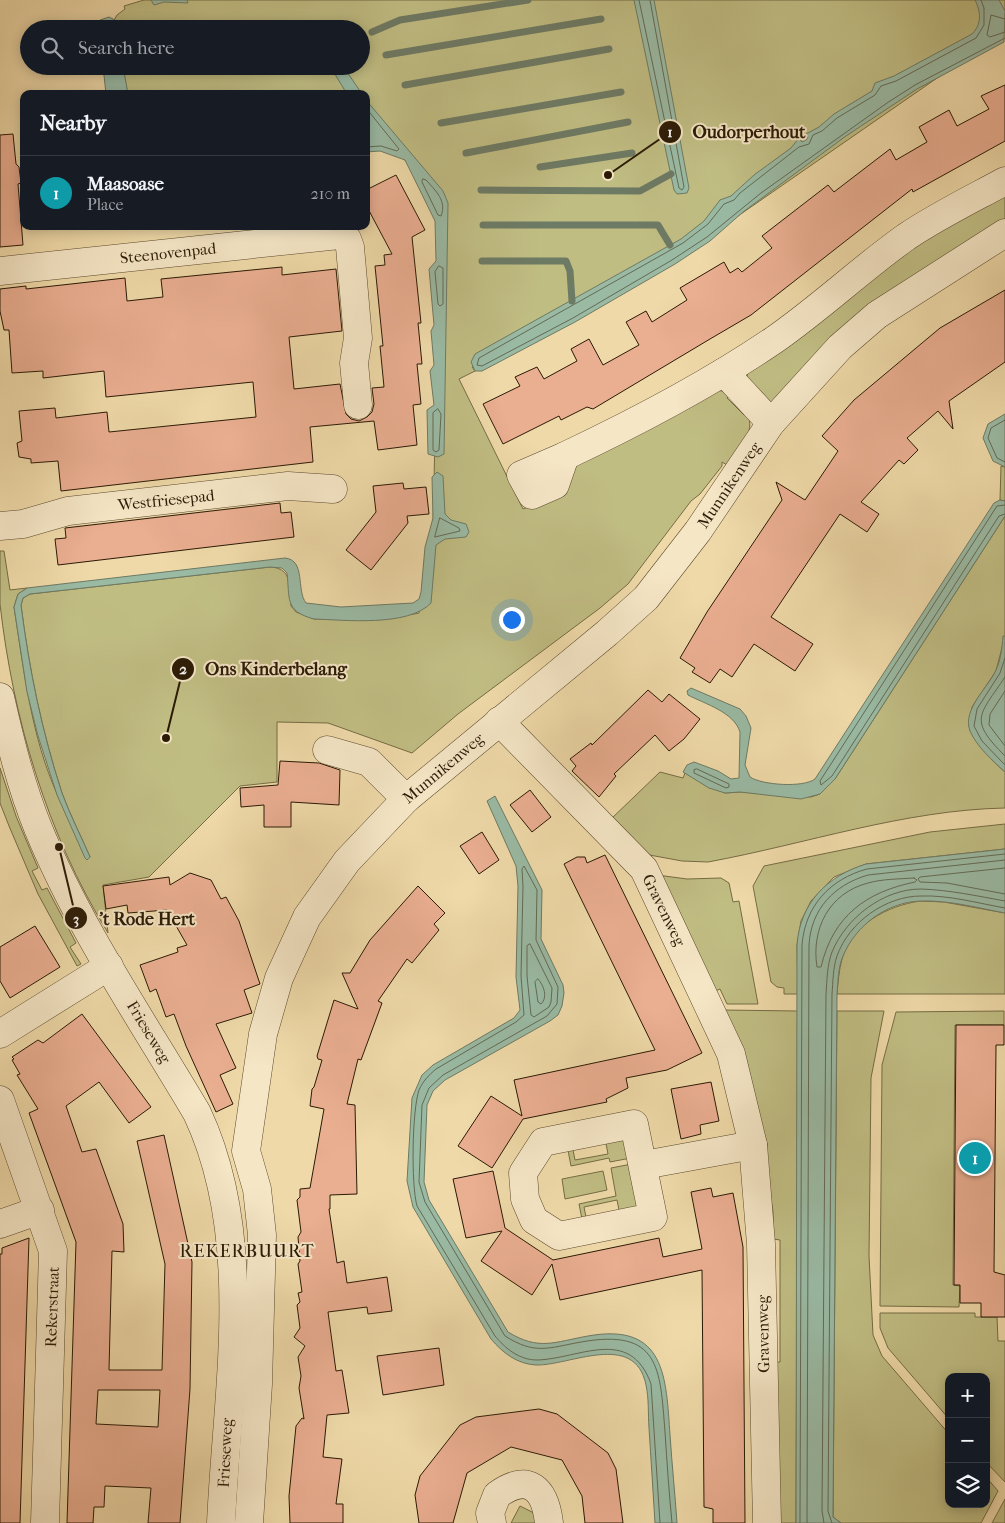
<!DOCTYPE html>
<meta charset="utf-8">
<style>
:root{--surface:#171b24;--page:#20242c;--text:#f1f3f6;--muted:#9ea1a6;--line:#363941;--accent:#c59692}
body{margin:0;font-family:"IM FELL French Canon",serif;background:var(--page);color:var(--text)}
.controls{position:absolute;right:15px;bottom:15px;display:grid;overflow:hidden;border-radius:10px;box-shadow:0 2px 12px #0003}
.controls button{width:45px;height:45px;display:grid;place-items:center;padding:0;border:0;border-bottom:1px solid var(--line);background:var(--surface);color:var(--text);font:25px sans-serif}
.you{position:absolute;left:511px;top:619px;width:18px;height:18px;margin:-12px;border:4px solid #fff;border-radius:50%;background:#1a73e8;box-shadow:0 0 0 8px #1a73e833}
.badge{display:grid;place-items:center;width:32px;height:32px;border-radius:50%;background:var(--accent);color:#fff;font-size:16px;font-weight:700}
.pin{position:absolute;translate:-50% -50%;border:2px solid #fff;box-shadow:0 1px 5px #0006}
.list{margin:0;padding:0;list-style:none}
h2{display:flex;justify-content:space-between;align-items:center;height:65px;margin:0;padding:0 20px;font-size:21px}
h2 small{font-size:16px;font-weight:400;color:var(--muted)}
.list li{display:grid;grid-template-columns:32px 1fr auto;gap:15px;align-items:center;box-sizing:border-box;height:75px;padding:0 20px;border-top:1px solid var(--line)}
.list b{display:block;font-size:19px;white-space:nowrap}
.list p{margin:0;font-size:16px;white-space:nowrap;color:var(--muted)}
.list em{font-size:16px;font-style:normal;color:var(--muted)}
.icon{flex:none;width:28px;height:28px;fill:none;stroke:currentColor;stroke-width:2;stroke-linecap:round;stroke-linejoin:round}
.map{position:relative;flex:none;width:1005px;height:1523px;overflow:hidden}
.search{position:absolute;background:var(--surface);box-shadow:0 2px 12px #0003;left:20px;top:20px;width:350px;height:55px;display:flex;align-items:center;gap:12px;box-sizing:border-box;padding:0 18px;border-radius:28px;color:var(--muted);font-size:19px}
.panel{position:absolute;background:var(--surface);box-shadow:0 2px 12px #0003;left:20px;top:90px;width:350px;height:140px;border-radius:10px}
.map>svg:first-child{display:block}
.green{fill:#c0bd83;stroke:#756c44}
.water{fill:#9abaa4;stroke:#6d7a64}
.lines{fill:none;stroke-linecap:round;stroke-linejoin:round}
.shore{stroke:#626a54;stroke-width:1}
.stream{stroke:#6d7a64;stroke-width:7}
.building{fill:#eaae91;stroke:#2a1a05;fill-rule:evenodd}
.minor-casing{stroke:#5b4a2e;stroke-width:29}
.minor{stroke:#f5e6c6;stroke-width:28}
.labels{text-anchor:middle;dominant-baseline:central;stroke-width:4;stroke-linejoin:round;paint-order:stroke}
.street-label{font-size:16px;fill:#2a1a05;stroke:#f5e6c6}
.neighbourhood-label{font-size:18px;letter-spacing:1px;fill:#2a1a05;stroke:#f5e6c6}
.leader{fill:none;stroke:#2a1a05;stroke-width:2}
.callout-dot{fill:#2a1a05;stroke:#f5e6c6;stroke-width:2}
.mark-label{font-size:15px;text-anchor:middle;font-weight:bold;fill:#fff}
.callout-label{font-size:18px;text-anchor:middle;font-weight:bold;fill:#2a1a05;stroke:#f5e6c6;stroke-width:4;stroke-linejoin:round;paint-order:stroke}
</style>
<div class="map">
<svg width="1005" height="1523" viewBox="0 0 1005 1523">
<rect width="100%" height="100%" fill="#efd9a8"/>
<filter id="stains"><feTurbulence type="fractalNoise" baseFrequency=".004" numOctaves="4"/><feColorMatrix values="0 0 0 0 .2 0 0 0 0 .09 0 0 0 0 .02 0 0 0 .5 -.17"/></filter>
<radialGradient id="worn" r=".72"><stop offset=".6" stop-color="#630" stop-opacity="0"/><stop offset="1" stop-color="#630" stop-opacity=".3"/></radialGradient>
<g class="green">
<path d="M 144,0 L 1005,0 L 1005,31 L 686,252 L 472,367 L 475,371 L 459,379 L 523,509 L 562,493 L 569,469 L 711,389 L 722,391 L 729,395 L 727,398 L 744,415 L 747,413 C 757,433 738,449 727,465 L 722,462 L 722,466 L 700,494 L 691,501 L 628,584 L 600,608 L 458,714 L 412,753 L 328,723 L 277,722 L 277,782 L 240,786 L 149,877 L 103,885 L 108,933 C 47,834 13,719 0,604 C 0,587 0,569 0,551 L 4,551 L 10,590 L 27,588 L 18,594 L 14,607 C 24,670 31,737 58,796 C 67,816 79,836 90,857 C 81,836 70,815 62,793 C 42,732 29,669 21,605 L 23,598 L 30,594 L 270,567 C 293,568 289,587 291,606 L 296,612 L 314,619 L 379,619 L 414,614 L 419,613 L 433,526 L 440,212 L 425,184 L 388,140 L 366,142 L 366,94 L 117,94 L 112,66 L 361,66 L 361,29 L 109,29 L 117,15 L 125,9 L 124,6 Z"/>
<polygon points="1005,188 1005,221 772,404 747,378 748,370 870,272"/>
<polygon points="1001,466 1005,467 1005,501 1000,500"/>
<path d="M 1005,516 L 1005,636 L 996,671 L 972,707 L 969,726 L 992,760 L 1005,772 L 1005,808 C 904,810 806,844 708,862 L 682,861 L 644,854 L 610,820 L 660,772 L 683,778 L 685,773 L 725,793 L 740,792 L 811,797 L 820,794 L 835,779 Z"/>
<polygon points="0,768 16,816 38,868 32,871 42,890 47,888 76,943 70,947 81,964 77,966 38,894 9,826 0,803"/>
<polygon points="1005,824 1005,849 866,864 834,877 811,901 801,921 797,945 798,994 784,994 784,988 777,987 771,982 753,886 764,866 930,832"/>
<polygon points="657,875 687,879 721,878 729,883 733,902 739,901 758,1004 727,1004 720,989 713,992"/>
<path d="M 920,901 L 944,902 L 1005,913 L 1005,994 L 837,994 C 838,982 839,970 842,959 C 852,924 887,906 920,901 Z"/>
<polygon points="722,1010 798,1011 796,1523 776,1523 776,1362 780,1362 780,1240 773,1239 773,1211 768,1186"/>
<polygon points="837,1011 884,1011 871,1078 869,1256 873,1335 882,1356 949,1434 949,1504 986,1504 986,1477 998,1491 981,1523 841,1523 833,1517"/>
<polygon points="1004,1011 1004,1025 955,1025 953,1285 960,1286 959,1307 880,1306 882,1065 896,1012"/>
<polygon points="625,1133 636,1157 610,1162 609,1158 571,1166 567,1145 572,1145 575,1160 608,1154 605,1138"/>
<polygon points="637,1163 645,1204 620,1215 617,1200 584,1207 587,1222 583,1224 579,1204 616,1196 611,1168"/>
<polygon points="603,1171 607,1190 565,1199 562,1179"/>
<polygon points="880,1313 975,1313 975,1317 997,1317 998,1341 1005,1341 1005,1482 986,1462 986,1377 949,1377 949,1419 888,1348 880,1328"/>
<polygon points="1005,1499 1005,1523 992,1523"/>
<polygon points="520,1506 540,1516 536,1523 511,1523"/>
</g>
<g class="water">
<polygon points="151,0 187,0 188,3 164,2 154,5"/>
<polygon points="634,0 654,0 689,188 687,193 677,194 674,190"/>
<path d="M 975,0 L 999,0 L 1005,11 L 1004,42 L 917,89 L 846,136 L 743,212 L 710,241 L 675,264 L 575,322 L 482,371 L 475,371 L 471,362 L 475,354 L 681,239 L 704,221 L 720,200 L 731,196 L 754,175 L 791,148 L 799,138 L 802,142 L 806,140 L 808,137 L 806,134 L 819,127 L 834,114 L 872,91 L 875,83 L 894,76 L 972,34 C 982,24 981,12 975,0 Z"/>
<polygon points="109,17 117,21 118,29 99,29 100,20"/>
<polygon points="103,66 123,66 128,94 106,94"/>
<polygon points="330,66 343,66 362,94 347,94"/>
<polygon points="366,100 443,191 448,203 444,454 438,457 428,454 427,410 434,405 430,371 434,365 431,331 434,325 429,269 436,261 435,221 405,160 380,151 366,152 366,132 369,128 366,123"/>
<polygon points="1005,414 1005,467 993,461 983,438 988,424"/>
<path d="M 437,472 L 443,476 L 445,514 L 451,520 L 466,524 L 469,532 L 466,537 L 445,539 L 436,545 L 431,603 C 408,627 345,620 314,619 C 284,611 290,598 287,573 L 282,568 L 270,567 L 30,594 L 23,598 L 21,605 C 29,669 42,732 62,793 C 70,815 81,836 90,857 L 87,860 L 85,858 L 57,795 L 38,736 L 27,692 L 14,607 L 18,594 L 27,588 L 285,558 C 306,560 296,590 306,603 L 341,607 L 413,603 L 419,599 L 421,592 L 425,547 L 433,518 L 432,477 Z"/>
<path d="M 1000,500 L 1005,501 L 1005,516 L 835,779 L 820,794 L 801,799 L 740,792 L 725,793 L 709,788 L 683,772 L 687,765 L 694,762 L 718,771 L 731,779 L 739,778 L 740,732 C 734,712 705,704 688,695 L 687,691 L 691,688 L 740,709 L 746,716 L 751,728 L 745,765 L 750,777 C 762,785 803,788 815,779 L 994,503 Z"/>
<path d="M 1003,636 L 1005,636 L 1005,772 C 993,761 977,747 970,731 C 962,709 988,688 996,670 C 1001,659 1002,648 1003,636 Z"/>
<path d="M 495,796 L 542,890 L 541,939 L 563,985 L 564,993 L 562,1006 L 558,1015 L 550,1021 L 445,1080 L 433,1091 L 427,1105 L 424,1182 L 429,1200 L 508,1332 C 539,1351 554,1342 588,1336 C 666,1322 666,1378 670,1435 C 672,1465 675,1494 677,1523 L 655,1523 C 653,1491 651,1459 649,1428 C 648,1414 649,1399 646,1385 C 635,1330 569,1366 536,1365 C 517,1364 503,1353 491,1339 L 413,1207 L 407,1181 L 412,1098 L 422,1075 L 433,1065 L 514,1018 L 520,1010 L 516,977 L 518,886 L 516,866 L 487,801 Z"/>
<path d="M 1005,849 L 1005,913 C 978,908 949,900 921,901 C 887,902 856,925 843,956 C 838,967 838,982 837,994 L 833,1512 L 833,1517 L 841,1523 L 796,1523 L 797,945 C 800,903 827,876 866,864 Z"/>
</g>
<g class="lines">
<g class="shore">
<polyline points="639,0 679,188 682,190 684,187 650,0"/>
<polyline points="981,0 984,8 984,25 976,38 896,81 881,86 875,95 837,118 822,131 813,135 809,144 799,147 740,193 734,200 724,204 708,224 683,243 479,358 477,365 482,366 573,318 672,260 707,237 761,193 887,103 915,85 1005,38"/>
<polyline points="1005,19 991,15 987,35 990,37 1005,32"/>
<polyline points="366,108 399,149 397,151 381,146 366,147"/>
<path d="M 423,179 L 426,180 C 436,191 447,201 441,216 L 438,215 L 422,182 Z"/>
<polygon points="439,266 443,268 443,304 440,306 438,304 435,272"/>
<polygon points="438,409 441,414 439,450 436,452 433,450 433,413"/>
<polyline points="1005,420 991,428 988,438 997,458 1005,462"/>
<polyline points="1005,505 997,506 820,781 821,785 832,776 999,516 1005,514"/>
<polygon points="440,518 459,528 460,531 435,537"/>
<polyline points="1005,658 1000,673 977,709 974,726 982,741 1005,765"/>
<path d="M 1005,677 C 979,716 968,719 1005,756"/>
<polyline points="1005,691 990,714 989,725 1005,746"/>
<polygon points="697,769 729,784 729,787 726,788 694,773 694,770"/>
<polyline points="1005,868 920,877 918,879 920,882 947,883 1005,894"/>
<path d="M 914,878 L 917,880 L 915,882 C 866,892 833,916 821,967 L 817,967 C 811,929 829,893 868,883 C 882,879 899,879 914,878 Z"/>
<polygon points="530,944 552,988 551,1002 549,1007 534,1017 531,1015 527,976 527,946"/>
<path d="M 538,979 C 544,986 548,997 541,1004 L 538,1002 L 535,982 Z"/>
<path d="M 660,1523 L 651,1384 C 630,1325 579,1359 537,1360 C 519,1360 505,1348 495,1336 L 417,1206 C 411,1184 412,1111 419,1090 C 423,1081 429,1075 436,1069 L 516,1022 L 524,1015 L 521,976 L 523,886 L 522,869 L 524,866 L 537,890 L 536,940 L 558,987 L 557,1004 L 547,1016 L 443,1075 L 429,1088 L 422,1105 L 419,1182 L 425,1202 L 505,1336 C 535,1355 548,1348 581,1342 C 660,1328 660,1368 665,1432 C 667,1462 669,1493 672,1523"/>
<path d="M 800,1523 L 802,945 C 805,906 830,879 867,869 L 1005,854"/>
<path d="M 807,1523 L 809,945 C 811,909 834,885 868,875 L 1005,860"/>
<path d="M 824,1523 L 822,1511 L 826,994 C 827,981 827,965 832,952 C 846,918 883,889 921,889 C 950,890 977,896 1005,901"/>
<path d="M 832,1523 L 828,1511 L 832,994 C 833,982 833,967 837,956 C 849,922 886,896 921,896 C 949,895 977,903 1005,908"/>
</g>
<g class="stream">
<polyline points="372,32 400,20 528,0"/>
<polyline points="386,55 601,19"/>
<polyline points="405,85 609,49"/>
<polyline points="441,123 621,92"/>
<polyline points="466,153 628,122"/>
<polyline points="540,167 632,153"/>
<polyline points="481,190 640,191 671,174"/>
<polyline points="483,225 658,225 670,245"/>
<polyline points="482,261 566,261 570,271 572,301"/>
</g>
</g>
<g class="building">
<polygon points="1005,85 1005,141 913,192 912,189 751,315 710,339 593,409 587,407 561,420 559,416 503,444 483,404 520,386 515,377 537,367 544,379 577,361 571,349 589,339 603,365 639,345 626,322 646,311 652,322 687,300 680,288 724,262 730,273 738,268 742,272 772,248 762,236 828,185 834,192 890,149 896,160 927,142 919,127 949,110 957,126 989,109 981,96"/>
<polygon points="13,134 16,164 19,167 21,183 18,184 23,245 0,247 0,135"/>
<polygon points="396,175 425,230 412,237 421,323 418,323 422,364 417,364 421,404 413,405 417,445 378,450 374,421 310,427 313,462 61,491 58,461 31,463 31,459 19,457 17,443 22,441 19,411 55,408 56,418 107,412 109,432 256,417 253,382 106,397 104,371 43,378 43,371 12,373 9,330 4,330 0,311 0,289 26,286 26,289 125,278 127,301 163,297 161,279 282,267 282,275 336,269 342,331 289,337 294,389 340,384 346,414 351,419 359,421 367,417 372,412 374,404 372,388 384,387 380,346 383,346 375,266 385,265 384,255 392,254 366,205 366,190"/>
<polygon points="1005,290 1005,362 949,401 953,429 938,411 907,438 918,450 904,464 899,460 861,502 879,514 867,532 840,514 771,617 813,644 795,671 754,644 732,677 720,669 710,683 692,672 695,668 680,658 707,612 782,500 776,482 805,500 838,451 822,436 854,400 940,328"/>
<polygon points="403,483 404,489 426,487 429,514 407,516 408,523 371,570 346,550 376,512 373,486"/>
<polygon points="280,503 281,513 291,512 294,537 58,565 55,539 66,538 65,528"/>
<polygon points="648,690 662,702 669,694 700,719 684,739 669,751 655,735 614,774 616,776 599,797 572,771 576,766 570,759 591,743 592,745"/>
<polygon points="280,761 319,763 340,770 339,805 291,802 291,827 264,827 264,805 241,807 240,788 278,785"/>
<polygon points="530,790 551,817 532,832 510,805"/>
<polygon points="482,832 499,860 479,874 460,846"/>
<polygon points="605,855 702,1053 667,1070 626,1078 628,1088 606,1099 607,1102 523,1119 492,1168 458,1146 491,1096 522,1116 514,1080 655,1050 564,864 577,857 585,857 587,863"/>
<polygon points="190,873 211,880 221,899 226,897 239,921 260,984 244,990 252,1013 216,1024 236,1068 220,1075 233,1104 216,1112 186,1046 174,1014 166,1017 156,989 150,992 140,965 178,952 177,948 187,945 167,910 128,913 127,905 106,909 103,886 169,877 170,885"/>
<polygon points="418,886 445,913 434,924 439,930 412,963 407,959 378,1001 382,1003 361,1060 358,1059 347,1104 355,1105 357,1194 330,1195 330,1209 329,1209 337,1263 344,1261 347,1283 387,1277 392,1311 368,1314 367,1307 328,1312 336,1371 342,1370 349,1413 327,1415 323,1457 342,1459 336,1504 343,1504 343,1523 290,1523 289,1496 296,1426 302,1418 304,1419 299,1388 301,1376 298,1357 305,1346 294,1337 300,1328 297,1305 300,1302 298,1293 302,1292 298,1264 300,1261 298,1237 301,1232 297,1200 300,1197 300,1189 310,1188 324,1109 310,1106 312,1089 314,1087 322,1060 318,1059 317,1056 334,1000 358,1009 342,973 350,973 370,940"/>
<polygon points="35,926 60,967 10,998 0,981 0,947"/>
<path d="M 82,1014 L 151,1107 L 129,1123 L 99,1082 L 66,1106 L 82,1152 L 96,1149 L 123,1224 L 124,1252 L 112,1251 L 109,1370 L 162,1370 L 165,1264 L 137,1141 L 164,1135 L 192,1262 L 190,1389 L 180,1523 L 148,1523 L 151,1488 L 105,1486 L 104,1507 L 94,1507 L 93,1523 L 67,1523 L 76,1242 L 29,1113 L 38,1109 L 17,1075 L 20,1074 L 12,1060 L 14,1059 L 12,1057 L 38,1040 L 43,1043 ZM 98,1390 L 160,1390 L 158,1427 L 96,1424 Z"/>
<polygon points="956,1025 1004,1025 1004,1045 996,1045 994,1272 1005,1275 1005,1317 981,1317 981,1303 960,1303 960,1285 954,1285"/>
<polygon points="711,1082 719,1121 700,1125 701,1134 681,1139 671,1089"/>
<polygon points="493,1171 505,1228 553,1260 659,1238 663,1257 702,1249 691,1192 711,1188 713,1197 733,1193 743,1247 745,1523 713,1523 713,1509 704,1507 702,1270 560,1300 552,1264 532,1295 481,1261 502,1231 466,1238 453,1179"/>
<polygon points="29,1238 20,1523 0,1523 0,1254 2,1254 2,1248"/>
<polygon points="439,1348 444,1385 383,1395 377,1356"/>
<polygon points="539,1409 557,1414 608,1453 616,1469 623,1523 585,1523 582,1496 562,1460 511,1447 467,1473 453,1523 419,1523 415,1495 420,1476 460,1425 476,1417"/>
</g>
<g class="lines">
<defs>
<g id="minor">
<polyline points="0,271 339,235 347,239 350,247 358,338 354,363 358,405"/>
<polyline points="724,372 771,423"/>
<path d="M 565,456 C 637,422 708,385 774,340 C 820,308 861,269 906,237 C 937,216 972,199 1005,181"/>
<polygon points="565,456 555,485 532,495 521,475"/>
<polyline points="0,526 23,524 68,511 288,486 333,489"/>
<path d="M 0,697 C 10,741 21,786 38,828 C 79,928 142,1020 197,1113 C 256,1238 227,1390 221,1523"/>
<polyline points="499,721 644,869 731,1054 753,1145 761,1244 767,1523"/>
<polyline points="327,750 369,762 406,799"/>
<polyline points="0,1034 109,966"/>
<polyline points="0,1100 53,1251 45,1523"/>
<polygon points="634,1124 653,1217 559,1236 534,1220 525,1199 523,1173 543,1142"/>
<polyline points="644,1165 753,1145"/>
<polyline points="0,1224 40,1210"/>
<polyline points="249,1523 258,1384 262,1235 257,1189 246,1151 263,1034 279,978 307,917 347,861 406,799 607,633 646,598 698,531 771,423 840,347 877,315 1005,233"/>
<path d="M 492,1523 L 490,1513 L 497,1495 C 529,1472 545,1489 549,1523"/>
</g>
</defs>
<use href="#minor" class="minor-casing"/>
<use href="#minor" class="minor"/>
</g>
<g class="labels">
<g class="street-label">
<text transform="translate(168 253) rotate(-6)">Steenovenpad</text>
<text transform="translate(729 485) rotate(-56)">Munnikenweg</text>
<text transform="translate(166 500) rotate(-6)">Westfriesepad</text>
<text transform="translate(443 768) rotate(-40)">Munnikenweg</text>
<text transform="translate(664 910) rotate(64)">Gravenweg</text>
<text transform="translate(149 1032) rotate(59)">Frieseweg</text>
<text transform="translate(52 1307) rotate(-88)">Rekerstraat</text>
<text transform="translate(763 1334) rotate(-91)">Gravenweg</text>
<text transform="translate(225 1453) rotate(-87)">Frieseweg</text>
</g>
<g class="neighbourhood-label">
<text x="247" y="1251">REKERBUURT</text>
</g>
</g>
<path class="leader" d="M608 175L670 132M166 738L183 669M59 847L76 918"/>
<g class="callout-dot">
<circle cx="608" cy="175" r="5"/>
<circle cx="166" cy="738" r="5"/>
<circle cx="59" cy="847" r="5"/>
<circle cx="670" cy="132" r="12"/>
<circle cx="183" cy="669" r="12"/>
<circle cx="76" cy="918" r="12"/>
</g>
<g class="mark-label">
<text x="670" y="137">1</text>
<text x="183" y="674">2</text>
<text x="76" y="924">3</text>
</g>
<g class="callout-label">
<text x="749" y="138">Oudorperhout</text>
<text x="276" y="675">Ons Kinderbelang</text>
<text x="147" y="925">'t Rode Hert</text>
</g>
<rect width="100%" height="100%" filter="url(#stains)"/>
<rect width="100%" height="100%" fill="url(#worn)"/>
</svg>
<div class="controls">
<button>+</button>
<button>−</button>
<button><svg class="icon" aria-label="layers" viewBox="0 0 24 24"><path d="M12 4l9 5-9 5-9-5zM3 14l9 5 9-5"/></svg></button>
</div>
<div class="you"></div>
<div class="pin badge" style="left:975px;top:1158px;background:#0f9aa8">1</div>
<div class="search"><svg class="icon" aria-label="search" viewBox="0 0 24 24"><circle cx="10" cy="10" r="6"/><path d="M15 15l6 6"/></svg>Search here</div>
<section class="panel">
<h2>Nearby<small></small></h2>
<ul class="list">
<li><span class="badge" style="background:#0f9aa8">1</span><div><b>Maasoase</b><p>Place</p></div><em>210 m</em></li>
</ul>
</section>
</div>
